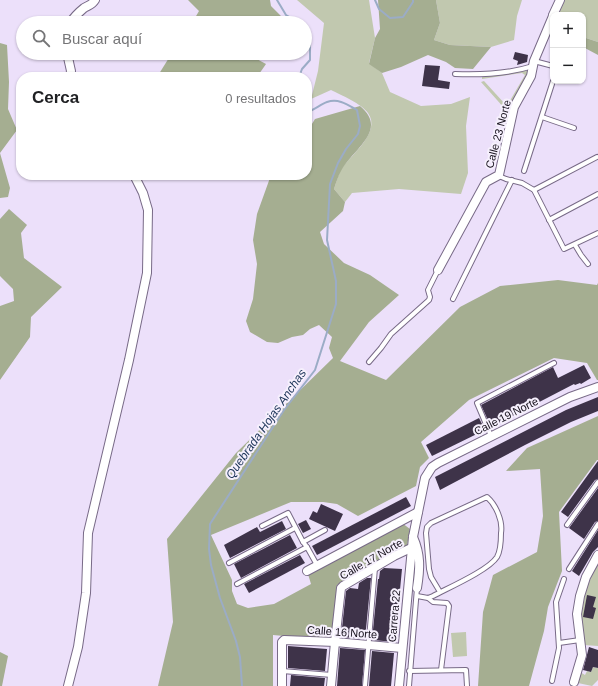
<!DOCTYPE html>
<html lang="es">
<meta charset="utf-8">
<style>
:root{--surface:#fff;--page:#f6f6f6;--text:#202124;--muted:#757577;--line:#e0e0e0}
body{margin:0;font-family:Arial,sans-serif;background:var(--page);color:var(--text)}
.controls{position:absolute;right:12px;top:12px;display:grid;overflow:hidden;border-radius:8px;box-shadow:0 1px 3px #0004}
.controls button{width:36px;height:36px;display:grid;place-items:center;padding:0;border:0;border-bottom:1px solid var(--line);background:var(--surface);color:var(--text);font:20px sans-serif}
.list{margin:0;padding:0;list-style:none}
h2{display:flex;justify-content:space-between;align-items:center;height:52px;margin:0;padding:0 16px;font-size:17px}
h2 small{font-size:13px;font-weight:400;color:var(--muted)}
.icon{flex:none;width:22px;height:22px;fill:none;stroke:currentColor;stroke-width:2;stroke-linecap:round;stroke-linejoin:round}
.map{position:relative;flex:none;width:598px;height:686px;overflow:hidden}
.search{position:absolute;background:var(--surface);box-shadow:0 1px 3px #0004;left:16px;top:16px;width:296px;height:44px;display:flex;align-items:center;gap:10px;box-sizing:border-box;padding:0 14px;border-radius:22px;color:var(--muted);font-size:15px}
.panel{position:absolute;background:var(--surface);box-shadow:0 1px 3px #0004;left:16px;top:72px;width:296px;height:108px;border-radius:16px}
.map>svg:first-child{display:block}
.green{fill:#c1c8af}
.forest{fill:#a5ae91}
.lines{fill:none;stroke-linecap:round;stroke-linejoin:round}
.stream{stroke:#9bacc6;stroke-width:2}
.building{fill:#3e3349}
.lane-casing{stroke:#786a87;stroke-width:6}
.street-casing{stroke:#786a87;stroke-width:10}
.lane{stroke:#fff;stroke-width:4}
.street{stroke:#fff;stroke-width:8}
.labels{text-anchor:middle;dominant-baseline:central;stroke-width:4;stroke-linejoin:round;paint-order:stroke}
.street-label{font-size:11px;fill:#16111c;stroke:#f6f0fd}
.water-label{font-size:12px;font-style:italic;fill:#1a3357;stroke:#f6f0fd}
</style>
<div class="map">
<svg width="598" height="686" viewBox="0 0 598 686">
<rect width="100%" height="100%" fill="#ece0fa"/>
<g class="green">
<path d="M 297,0 L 369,0 L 375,38 L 369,63 L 382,73 L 390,92 L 421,106 L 451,104 L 470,97 L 466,126 L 468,173 L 461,194 L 399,189 L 352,193 L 345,202 L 334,189 C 336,183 338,176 340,171 C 349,156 382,133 368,113 C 362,104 341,95 331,90 L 311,99 L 318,71 L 324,23 Z"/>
<polygon points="436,0 522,0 517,16 514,40 491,47 450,45 434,40 440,23"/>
<polygon points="565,0 598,0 598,42 583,37 583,15 556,15"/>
<polygon points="528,70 529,71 509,109 505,109 481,82 484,81 505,104 508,104 525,75 522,73 482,79 482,77"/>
<polygon points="598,562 598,646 584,645 581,613 586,589"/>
<polygon points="466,632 467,656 453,657 451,633"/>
<polygon points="593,667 598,668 598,680 592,686 578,683 580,672 585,675 587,671 591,672"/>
</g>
<g class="forest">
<polygon points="188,0 270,0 271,6 286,21 286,23 192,23 199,11"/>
<polygon points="378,0 436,0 440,23 434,40 450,45 491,47 473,69 455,68 446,62 428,55 401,67 382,73 369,64 375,38 380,29"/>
<polygon points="583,37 598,42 598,55 583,47"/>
<polygon points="0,43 7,45 9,82 8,109 17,130 0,153 10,188 8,197 0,198"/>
<polygon points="172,53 246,53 266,64 257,77 157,77"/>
<path d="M 360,106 C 389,130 353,149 341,171 C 338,176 336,183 334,189 L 345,202 L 343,211 L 320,232 L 324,244 L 344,263 L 370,275 L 399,295 L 369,322 L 340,361 L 386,380 L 460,307 L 500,286 L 558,280 L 597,285 L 598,283 L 598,380 L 597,380 L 587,363 L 554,358 L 469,400 L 421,442 L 429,458 L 420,467 L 416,486 L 358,516 L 337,504 L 323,502 L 291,502 L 211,535 L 232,580 L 232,591 L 237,604 L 248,608 L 274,604 L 311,584 L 308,574 L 402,523 L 410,529 L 407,546 L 337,585 L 332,638 L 329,640 L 273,635 L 273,686 L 158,686 L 173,622 L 167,539 L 236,453 L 333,358 L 329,348 L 332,337 L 319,325 L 310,329 L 303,335 L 292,337 L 278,343 L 267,342 L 250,332 L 246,321 L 253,299 L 257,264 L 253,240 L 257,214 L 271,175 L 307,175 L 307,132 L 315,119 Z"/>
<polygon points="9,209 27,225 21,233 24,258 62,287 31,317 30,337 0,380 0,306 14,301 13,289 0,276 0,219"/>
<polygon points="598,416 598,460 597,460 559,512 562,571 548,607 544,631 529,686 478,686 483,612 493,575 537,552 543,516 540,469 506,471 527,448"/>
<polygon points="0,652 8,656 2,686 0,686"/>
</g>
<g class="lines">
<g class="stream">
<polyline points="277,0 286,15 300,23"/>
<polyline points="375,0 379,9 390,18 403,17 413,2 413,0"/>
<polyline points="299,77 302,69 310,60 310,33 305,28"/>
<path d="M 242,686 L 240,657 L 236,641 L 220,598 L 211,565 L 209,549 L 210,524 L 284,410 L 315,370 L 336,304 L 336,281 L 327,240 L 330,184 L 338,163 L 346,149 L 358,134 L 360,126 L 357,110 C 348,105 339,98 327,102 C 321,104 314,110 307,112"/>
</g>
</g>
<g class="building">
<polygon points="515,52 528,55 527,62 517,65 518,61 513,59"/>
<polygon points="425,65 440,66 438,80 450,82 449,89 422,86"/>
<polygon points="584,365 591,378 581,384 580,383 575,385 574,384 491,427 481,405 553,367 558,378"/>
<polygon points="598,397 598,411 571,422 525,445 440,490 435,477 566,410"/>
<polygon points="479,418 485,430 432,456 426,445"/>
<polygon points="598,461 598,479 595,480 568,517 561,512"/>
<polygon points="598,488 598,521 595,522 584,539 569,528"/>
<polygon points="406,497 411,506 317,555 312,546"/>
<polygon points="321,504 343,514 335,531 309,519 313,511 317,513"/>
<polygon points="306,520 311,529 303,533 298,524"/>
<polygon points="282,521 286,529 230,558 224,545 257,527 260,532"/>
<polygon points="598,530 598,547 593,552 579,576 572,571"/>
<polygon points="290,535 297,548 241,578 234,564"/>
<polygon points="300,555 305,563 249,593 244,584"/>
<polygon points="384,568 402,569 395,642 372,640 378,579 379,579 380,571"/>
<polygon points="367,578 371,578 365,639 341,637 346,591 350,588 358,589 359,583"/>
<polygon points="587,595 596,597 593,607 596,608 593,619 583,617"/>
<polygon points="288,646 327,649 325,671 288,668"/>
<polygon points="589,647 598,650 598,668 593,667 591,672 583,670"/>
<polygon points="340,648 365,650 362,686 337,686"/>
<polygon points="372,651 394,653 391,686 369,686"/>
<polygon points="291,675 325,678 324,686 290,686"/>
</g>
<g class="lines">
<defs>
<g id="lane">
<polyline points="534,61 553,66"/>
<path d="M 455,74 C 481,75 508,74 533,66"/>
<polyline points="542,117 574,128"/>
<polyline points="524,171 553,81"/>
<polyline points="499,176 506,179 522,183 534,190 564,249 598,233"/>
<polyline points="534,190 597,157"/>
<polyline points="549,220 598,194"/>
<polyline points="575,245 581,255 588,264"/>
<polyline points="453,299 512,180"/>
<polyline points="369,362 381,348 391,334 429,300 430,297 428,290 438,270"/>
<polyline points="491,436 477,403 554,363"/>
<polyline points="567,525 598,482"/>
<polyline points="262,526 288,513 303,542 307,547 317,565"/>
<polyline points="303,542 325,530"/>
<polyline points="229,563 295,528"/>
<polyline points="569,569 598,524"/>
<polyline points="237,584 307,547"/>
<path d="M 417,596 L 428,598 L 433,596 C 448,588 489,570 497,557 C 501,550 501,541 501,533 C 503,521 496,505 487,497 L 431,523 L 427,527 L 426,533 L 429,569 L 431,577 L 440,592"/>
<polyline points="428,598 433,602 447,603 449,606 441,670"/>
<polyline points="559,643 580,640"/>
<polyline points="282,671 332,675"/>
<polyline points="409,671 466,670 467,686"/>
<polyline points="552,681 559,648 556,602 564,579"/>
<polyline points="365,686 375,568"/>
<polyline points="409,686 417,588"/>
</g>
<g id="street">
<polyline points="553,15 560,0"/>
<path d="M 70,23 C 74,17 79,12 84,8 C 89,5 92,5 95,0"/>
<polyline points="67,53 71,71 70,77"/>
<polyline points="438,270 486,182 499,175 514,107 531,76 534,61 553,16"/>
<path d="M 413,537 C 421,555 420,569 417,588"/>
<polyline points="307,571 418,512"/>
<polyline points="574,682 582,655 577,614 580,596 586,577 598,555"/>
<polyline points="68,686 78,647 86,593 88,533 129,360 147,273 148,210 143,193 134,175"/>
<polyline points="282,686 282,642 284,640 335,642 402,648"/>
<polyline points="331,686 335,642 341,588 343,586 394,556 411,548"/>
<polyline points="399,686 413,537 425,478 432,467 438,463 570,397 598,387"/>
</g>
</defs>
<use href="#lane" class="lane-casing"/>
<use href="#street" class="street-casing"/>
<use href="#lane" class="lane"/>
<use href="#street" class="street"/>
</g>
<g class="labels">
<g class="street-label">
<text transform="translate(498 134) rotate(-75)">Calle 23 Norte</text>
<text transform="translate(506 416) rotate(-27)">Calle 19 Norte</text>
<text transform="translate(371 559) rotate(-30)">Calle 17 Norte</text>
<text transform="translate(394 616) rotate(-85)">Carrera 22</text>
<text transform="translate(342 632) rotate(4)">Calle 16 Norte</text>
</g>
<g class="water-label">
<text transform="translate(266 424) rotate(-55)">Quebrada Hojas Anchas</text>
</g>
</g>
</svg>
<div class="controls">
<button>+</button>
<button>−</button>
</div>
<div class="search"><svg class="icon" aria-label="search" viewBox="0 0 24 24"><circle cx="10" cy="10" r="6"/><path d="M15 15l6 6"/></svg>Buscar aquí</div>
<section class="panel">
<h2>Cerca<small>0 resultados</small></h2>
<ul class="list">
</ul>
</section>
</div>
